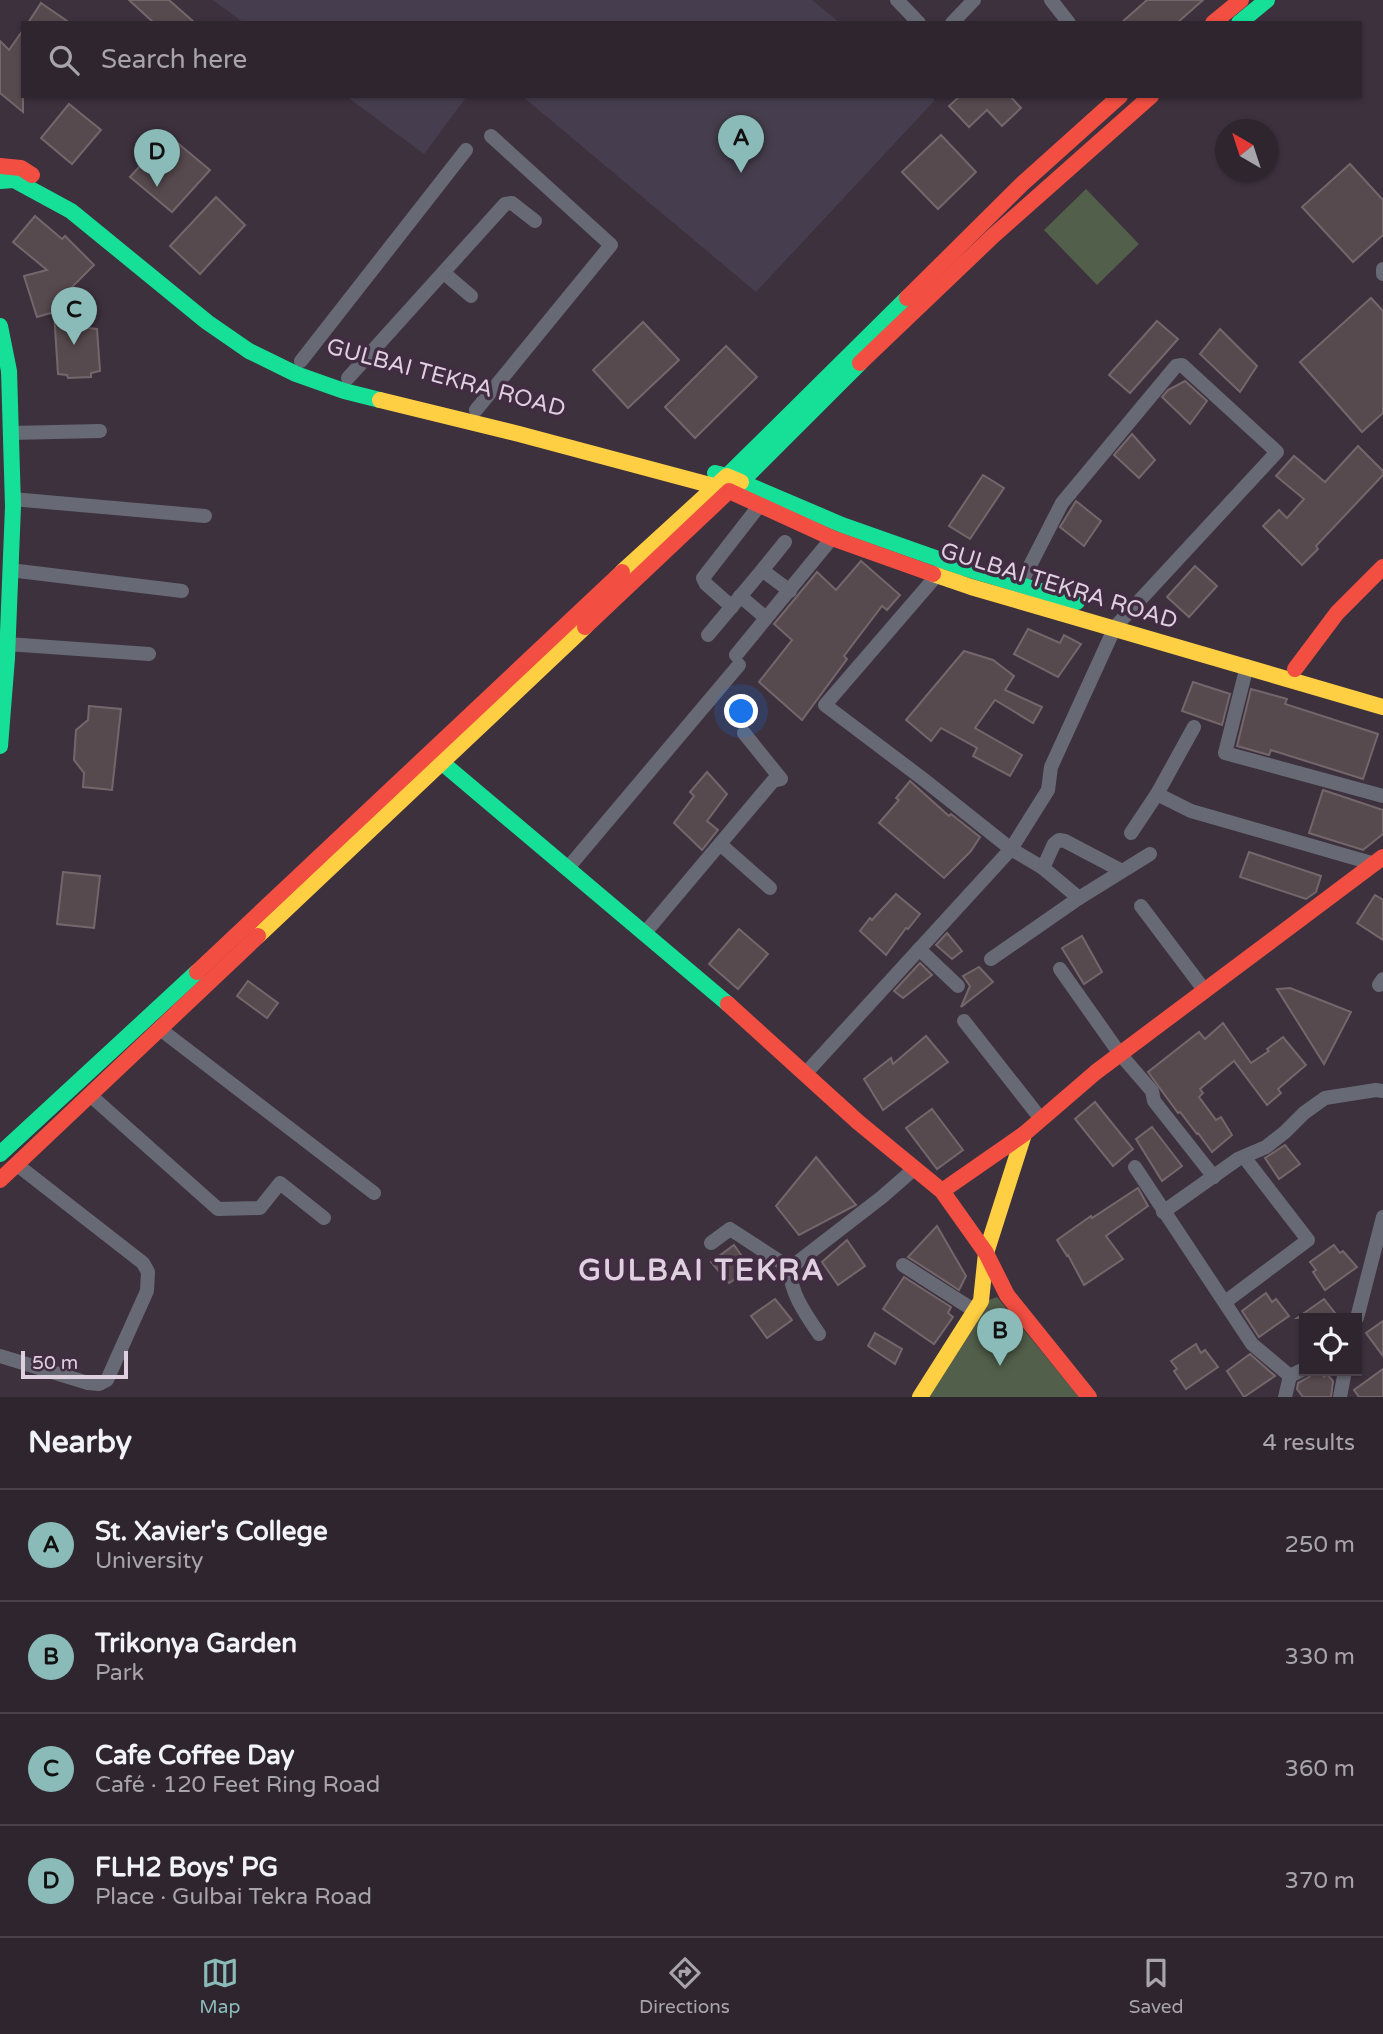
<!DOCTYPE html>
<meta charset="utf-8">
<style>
:root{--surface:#2e252e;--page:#362d36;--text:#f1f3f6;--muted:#a7a5aa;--line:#49424a;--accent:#8bbbb9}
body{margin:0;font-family:"Varela Round",sans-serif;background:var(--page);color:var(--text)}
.controls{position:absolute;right:21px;bottom:21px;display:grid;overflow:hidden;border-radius:0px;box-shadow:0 2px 5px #0004}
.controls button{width:63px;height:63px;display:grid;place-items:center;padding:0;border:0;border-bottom:2px solid var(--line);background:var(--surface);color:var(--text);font:35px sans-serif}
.compass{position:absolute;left:1215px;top:119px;width:63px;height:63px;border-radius:50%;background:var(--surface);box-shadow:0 2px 5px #0004;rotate:321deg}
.scale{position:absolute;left:21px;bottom:18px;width:107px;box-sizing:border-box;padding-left:7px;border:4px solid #ded0de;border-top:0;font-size:19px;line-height:24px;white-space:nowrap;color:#ded0de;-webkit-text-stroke:5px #422c43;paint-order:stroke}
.you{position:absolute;left:742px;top:712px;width:24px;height:24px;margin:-18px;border:5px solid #fff;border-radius:50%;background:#1a73e8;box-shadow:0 0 0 10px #1a73e833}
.badge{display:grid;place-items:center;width:46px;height:46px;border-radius:50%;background:var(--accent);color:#111;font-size:23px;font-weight:700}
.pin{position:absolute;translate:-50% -58px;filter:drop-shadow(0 2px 4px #0008)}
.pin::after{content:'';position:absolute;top:37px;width:24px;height:21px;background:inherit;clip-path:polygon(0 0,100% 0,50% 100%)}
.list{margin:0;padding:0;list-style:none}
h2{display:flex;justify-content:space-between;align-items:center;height:91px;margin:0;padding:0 28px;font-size:30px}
h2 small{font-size:23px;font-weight:400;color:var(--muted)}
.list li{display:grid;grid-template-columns:46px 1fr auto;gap:21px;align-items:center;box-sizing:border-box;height:112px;padding:0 28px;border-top:2px solid var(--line)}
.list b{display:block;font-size:26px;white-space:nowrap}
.list p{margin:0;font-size:23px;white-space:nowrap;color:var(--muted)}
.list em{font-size:23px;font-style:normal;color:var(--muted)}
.icon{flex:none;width:38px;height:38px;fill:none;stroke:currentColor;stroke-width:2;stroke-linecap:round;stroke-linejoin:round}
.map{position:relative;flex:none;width:1383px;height:1397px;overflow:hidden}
.search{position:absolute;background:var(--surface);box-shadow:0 2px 5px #0004;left:21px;right:21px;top:21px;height:77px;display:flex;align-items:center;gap:18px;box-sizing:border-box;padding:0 24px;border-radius:0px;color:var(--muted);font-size:26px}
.sheet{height:539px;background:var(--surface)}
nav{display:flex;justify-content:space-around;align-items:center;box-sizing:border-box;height:98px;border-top:2px solid var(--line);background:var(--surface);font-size:19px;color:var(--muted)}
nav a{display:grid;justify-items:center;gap:4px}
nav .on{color:var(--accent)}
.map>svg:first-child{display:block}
.education{fill:#463e4e}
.green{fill:#525f4a}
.building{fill:#574a4e;stroke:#74676b;stroke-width:2}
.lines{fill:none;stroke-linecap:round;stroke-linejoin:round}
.street{stroke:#676a74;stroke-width:14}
.fast{stroke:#16e098;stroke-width:16}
.slow{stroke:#ffcf43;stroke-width:16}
.jam{stroke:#f24e42;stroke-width:16}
.labels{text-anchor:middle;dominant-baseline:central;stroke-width:7;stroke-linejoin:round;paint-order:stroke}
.street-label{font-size:23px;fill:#ded0de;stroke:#422c43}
.district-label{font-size:30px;font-weight:bold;letter-spacing:2px;fill:#ded0de;stroke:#422c43}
</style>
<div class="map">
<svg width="1383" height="1397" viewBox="0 0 1383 1397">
<rect width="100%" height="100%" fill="#3d313e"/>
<g class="education">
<polygon points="213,0 812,0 840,23 244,23"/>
<polygon points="346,96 467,96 424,154"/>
<polygon points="522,96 930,96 935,100 756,292"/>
</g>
<g class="green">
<polygon points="1086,189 1139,244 1097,285 1044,230"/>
<polygon points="997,1297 1079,1397 926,1397 986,1301"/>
</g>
<g class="building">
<polygon points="129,0 169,0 195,23 154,23"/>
<polygon points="1147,0 1203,0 1177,23 1121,23"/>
<polygon points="41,3 70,23 28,23"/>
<polygon points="23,30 23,112 0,93 0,41 9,50"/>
<polygon points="960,96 1010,96 1021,108 1002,126 987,110 969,127 949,106"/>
<polygon points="69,104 101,130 72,164 41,138"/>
<polygon points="168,135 210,170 172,212 130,177"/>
<polygon points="941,135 976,172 938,209 902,172"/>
<polygon points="1350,164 1383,200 1383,235 1353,262 1302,207"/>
<polygon points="216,197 245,225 200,274 170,246"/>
<polygon points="35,216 62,239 65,236 94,265 67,292 78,324 88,323 88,328 97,329 100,371 91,373 91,377 68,378 67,375 58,374 54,312 37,317 24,276 47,270 13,242"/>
<polygon points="1371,298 1383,311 1383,413 1362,432 1300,362"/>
<polygon points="1157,321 1178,339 1130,393 1109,375"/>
<polygon points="643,322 679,360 628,408 593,370"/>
<polygon points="1220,329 1257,366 1240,392 1200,354"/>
<polygon points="726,346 757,377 695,438 665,407"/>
<polygon points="1185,381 1207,401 1190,424 1162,397 1168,390"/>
<polygon points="1132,434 1155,460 1139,478 1114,455"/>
<polygon points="1358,446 1383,471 1383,475 1316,546 1318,549 1302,565 1263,526 1279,510 1287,518 1304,499 1276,476 1294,456 1325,482"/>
<polygon points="983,475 1004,488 970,539 949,526"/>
<polygon points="1076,501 1101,521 1084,546 1060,527"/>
<polygon points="861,561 900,595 887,610 882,606 844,656 847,659 802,720 759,682 792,640 774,624 817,572 836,590"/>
<polygon points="1195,566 1217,586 1189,617 1167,597"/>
<polygon points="1028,629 1060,643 1064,635 1081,644 1058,677 1014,654"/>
<polygon points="964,651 993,660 1014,676 1005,690 1042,707 1033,723 995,700 975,728 1022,755 1010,776 973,756 977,748 941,728 931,741 906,720"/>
<polygon points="1193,682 1230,694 1222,725 1182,711"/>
<polygon points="1251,689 1287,699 1285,704 1378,734 1363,779 1271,750 1269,755 1237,746"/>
<polygon points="89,706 121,709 112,790 83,787 84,773 74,760 76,730 88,720"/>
<polygon points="707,772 727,794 707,821 718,830 702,850 674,823 694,796 690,792"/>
<polygon points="910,781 949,816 951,814 980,837 971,851 944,878 879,823 899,800 896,798"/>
<polygon points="1323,790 1383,810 1383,834 1363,850 1309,833"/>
<polygon points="1249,852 1321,876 1316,892 1306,899 1240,877"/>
<polygon points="63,872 100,876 94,928 57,924"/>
<polygon points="896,894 920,914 908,929 906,928 886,955 860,931 870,918 872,920"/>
<polygon points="1375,895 1383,900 1383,940 1357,923"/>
<polygon points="739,929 768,954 738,989 709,964"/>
<polygon points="947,933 962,951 952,959 936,945"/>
<polygon points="1082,936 1102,972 1084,984 1062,948"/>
<polygon points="920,963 932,975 903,998 894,991"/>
<polygon points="979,967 993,982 961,1007 970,986 963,976"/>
<polygon points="248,981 278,1003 267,1018 237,996"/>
<polygon points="1290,988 1351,1012 1324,1064 1277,989"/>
<polygon points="1223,1023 1251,1063 1269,1051 1267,1049 1283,1037 1306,1065 1278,1089 1281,1093 1267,1105 1234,1061 1200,1089 1203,1093 1199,1097 1216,1120 1221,1117 1232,1135 1212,1152 1198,1133 1197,1134 1180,1112 1178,1113 1148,1072 1199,1032 1205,1039"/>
<polygon points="926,1036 948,1062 883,1110 864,1079 891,1058 893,1064"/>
<polygon points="1095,1102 1133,1149 1113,1166 1075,1119"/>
<polygon points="932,1109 963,1150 937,1169 906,1128"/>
<polygon points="1152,1127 1182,1166 1162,1181 1136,1139"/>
<polygon points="1285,1145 1300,1164 1279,1179 1265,1158"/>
<polygon points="816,1157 856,1205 799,1235 776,1206"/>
<polygon points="1138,1188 1148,1206 1106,1236 1123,1259 1084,1285 1068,1255 1067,1256 1057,1240 1091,1216 1092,1218"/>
<polygon points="937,1226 966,1276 959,1290 908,1257"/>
<polygon points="847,1240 865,1266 838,1285 822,1262"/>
<polygon points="734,1245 751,1269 729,1283 711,1262"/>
<polygon points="1334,1245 1340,1253 1343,1251 1357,1267 1325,1290 1313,1272 1316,1270 1310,1262"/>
<polygon points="904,1277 951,1307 948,1313 953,1317 934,1344 883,1309"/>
<polygon points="1266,1293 1272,1302 1276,1299 1289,1316 1259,1337 1242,1311"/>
<polygon points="775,1299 792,1320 767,1338 751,1316"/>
<polygon points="1324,1299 1339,1318 1297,1318"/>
<polygon points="1383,1321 1383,1356 1366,1333"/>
<polygon points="875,1333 902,1349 895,1364 868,1346"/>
<polygon points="1196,1344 1201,1353 1205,1350 1218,1367 1186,1389 1174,1371 1177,1369 1171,1361"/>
<polygon points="1250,1354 1275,1376 1244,1397 1227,1371"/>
<polygon points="1383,1369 1383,1397 1359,1397 1354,1390"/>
<polygon points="1314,1371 1320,1371 1324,1377 1327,1374 1333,1381 1331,1397 1303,1397 1297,1389 1298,1383 1309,1377"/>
</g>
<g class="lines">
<g class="street">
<polyline points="897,0 919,23"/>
<polyline points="1051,0 1069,23"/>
<polyline points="952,23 974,0"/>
<polyline points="1383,269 1383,274"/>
<polyline points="444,273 471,296"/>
<polyline points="301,361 466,150"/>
<polyline points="348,378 505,204 512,203 535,221"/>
<polyline points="476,410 611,245 491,136"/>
<polyline points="11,433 100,431"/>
<polyline points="12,499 205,516"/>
<polyline points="785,542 764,568 766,573 790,591"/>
<polyline points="10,570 182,591"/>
<polyline points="938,574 825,705 923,779 1011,849 1043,868 1079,898 991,959"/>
<polyline points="740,596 766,618"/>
<polyline points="732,607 706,584 703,578 759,506"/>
<polyline points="708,635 764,568"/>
<polyline points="7,644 149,654"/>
<polyline points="736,655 832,538"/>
<polyline points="1247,666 1225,753 1383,796"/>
<polyline points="1194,727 1157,794 1191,811 1375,864"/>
<polyline points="1131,833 1157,794"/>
<polyline points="720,844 770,888"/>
<polyline points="1043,868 1054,844 1059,840 1065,841 1122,871"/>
<polyline points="567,869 739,665"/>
<polyline points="1079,898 1150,854"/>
<polyline points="1141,906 1205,991"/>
<polyline points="644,934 773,781 781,779 744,733"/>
<polyline points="919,949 958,986"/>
<polyline points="1060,969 1120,1054 1152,1091 1154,1101 1214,1177"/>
<polyline points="1379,985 1383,979"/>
<polyline points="964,1021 1041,1119"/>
<polyline points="160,1029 374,1193"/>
<polyline points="805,1074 1011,849 1048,790 1051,767 1115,627 1277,452 1182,365 1176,366 1062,503 1020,585"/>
<polyline points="90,1095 218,1209 260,1208 280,1183 324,1218"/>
<polyline points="1135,1167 1252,1344 1290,1376"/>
<polyline points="1163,1212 1238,1159 1266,1147 1285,1132 1304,1113 1325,1098 1376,1090 1383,1091"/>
<path d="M 711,1243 L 730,1229 L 790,1268 C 789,1291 806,1315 819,1334"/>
<polyline points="903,1265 975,1311"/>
<polyline points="790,1268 882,1197 914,1169"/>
<polyline points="1225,1302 1308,1240 1244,1157"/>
<polyline points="1357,1318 1383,1217"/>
<polyline points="0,1356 88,1383 99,1384 107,1380 147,1291 148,1272 143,1263 16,1164"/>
<polyline points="1285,1397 1290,1376 1304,1369"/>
<polyline points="1340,1397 1345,1371"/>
</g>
<g class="fast">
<polyline points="1239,23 1267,0"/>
<polyline points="0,181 14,180 71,211 207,322 249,351 296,374 344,391 380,400"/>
<polyline points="0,326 9,371 13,506 7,658 0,746"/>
<polyline points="860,363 741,482 842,525 961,567 1077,602"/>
<polyline points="715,473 727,476 907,298"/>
<polyline points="433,755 728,1004"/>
<polyline points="0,1154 197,972"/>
</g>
<g class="slow">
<polyline points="380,400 519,434 710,485 729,491 741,482 727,476 715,487 622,572"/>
<polyline points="933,574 971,587 1383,707"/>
<polyline points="258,936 585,627"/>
<polyline points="920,1397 981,1301 986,1253 1024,1134"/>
</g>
<g class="jam">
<polyline points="1213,23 1241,0"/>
<polyline points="0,166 21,168 32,175"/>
<polyline points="907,298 1022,184 1120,96"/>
<polyline points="860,363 993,236 1151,96"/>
<polyline points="585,627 729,491 832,538 933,574"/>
<polyline points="1295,669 1337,613 1383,567"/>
<polyline points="197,972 622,572"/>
<polyline points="728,1004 858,1122 942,1191 986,1253 1007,1295 1089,1397"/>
<polyline points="0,1180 258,936"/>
<polyline points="942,1191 1024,1134 1096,1072 1383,857"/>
</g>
</g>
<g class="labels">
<g class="street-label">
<text transform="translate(446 378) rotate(15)">GULBAI TEKRA ROAD</text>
<text transform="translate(1059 586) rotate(17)">GULBAI TEKRA ROAD</text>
</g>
<g class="district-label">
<text x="702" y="1270">GULBAI TEKRA</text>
</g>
</g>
</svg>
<div class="controls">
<button><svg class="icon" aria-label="locate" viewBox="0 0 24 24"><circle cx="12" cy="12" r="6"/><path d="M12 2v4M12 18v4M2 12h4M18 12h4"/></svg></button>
</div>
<svg class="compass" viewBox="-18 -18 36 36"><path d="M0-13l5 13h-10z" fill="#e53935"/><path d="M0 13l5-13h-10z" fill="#a7a5aa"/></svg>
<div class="scale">50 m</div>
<div class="you"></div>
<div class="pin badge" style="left:741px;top:173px">A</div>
<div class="pin badge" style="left:1000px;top:1366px">B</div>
<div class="pin badge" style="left:74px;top:345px">C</div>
<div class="pin badge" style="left:157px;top:187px">D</div>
<div class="search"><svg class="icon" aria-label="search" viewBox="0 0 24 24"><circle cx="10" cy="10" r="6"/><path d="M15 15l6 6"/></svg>Search here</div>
</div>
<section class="sheet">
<h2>Nearby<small>4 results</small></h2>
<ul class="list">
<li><span class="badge">A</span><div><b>St. Xavier's College</b><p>University</p></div><em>250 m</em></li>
<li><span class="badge">B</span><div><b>Trikonya Garden</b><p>Park</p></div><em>330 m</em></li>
<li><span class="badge">C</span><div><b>Cafe Coffee Day</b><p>Café · 120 Feet Ring Road</p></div><em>360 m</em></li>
<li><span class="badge">D</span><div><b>FLH2 Boys' PG</b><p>Place · Gulbai Tekra Road</p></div><em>370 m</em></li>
</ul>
</section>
<nav>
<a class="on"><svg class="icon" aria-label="map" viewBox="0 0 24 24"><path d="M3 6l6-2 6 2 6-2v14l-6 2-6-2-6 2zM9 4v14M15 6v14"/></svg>Map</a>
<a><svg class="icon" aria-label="directions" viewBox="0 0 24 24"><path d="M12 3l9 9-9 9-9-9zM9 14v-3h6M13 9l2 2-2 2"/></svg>Directions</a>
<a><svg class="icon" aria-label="saved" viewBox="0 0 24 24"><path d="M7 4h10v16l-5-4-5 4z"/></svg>Saved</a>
</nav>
